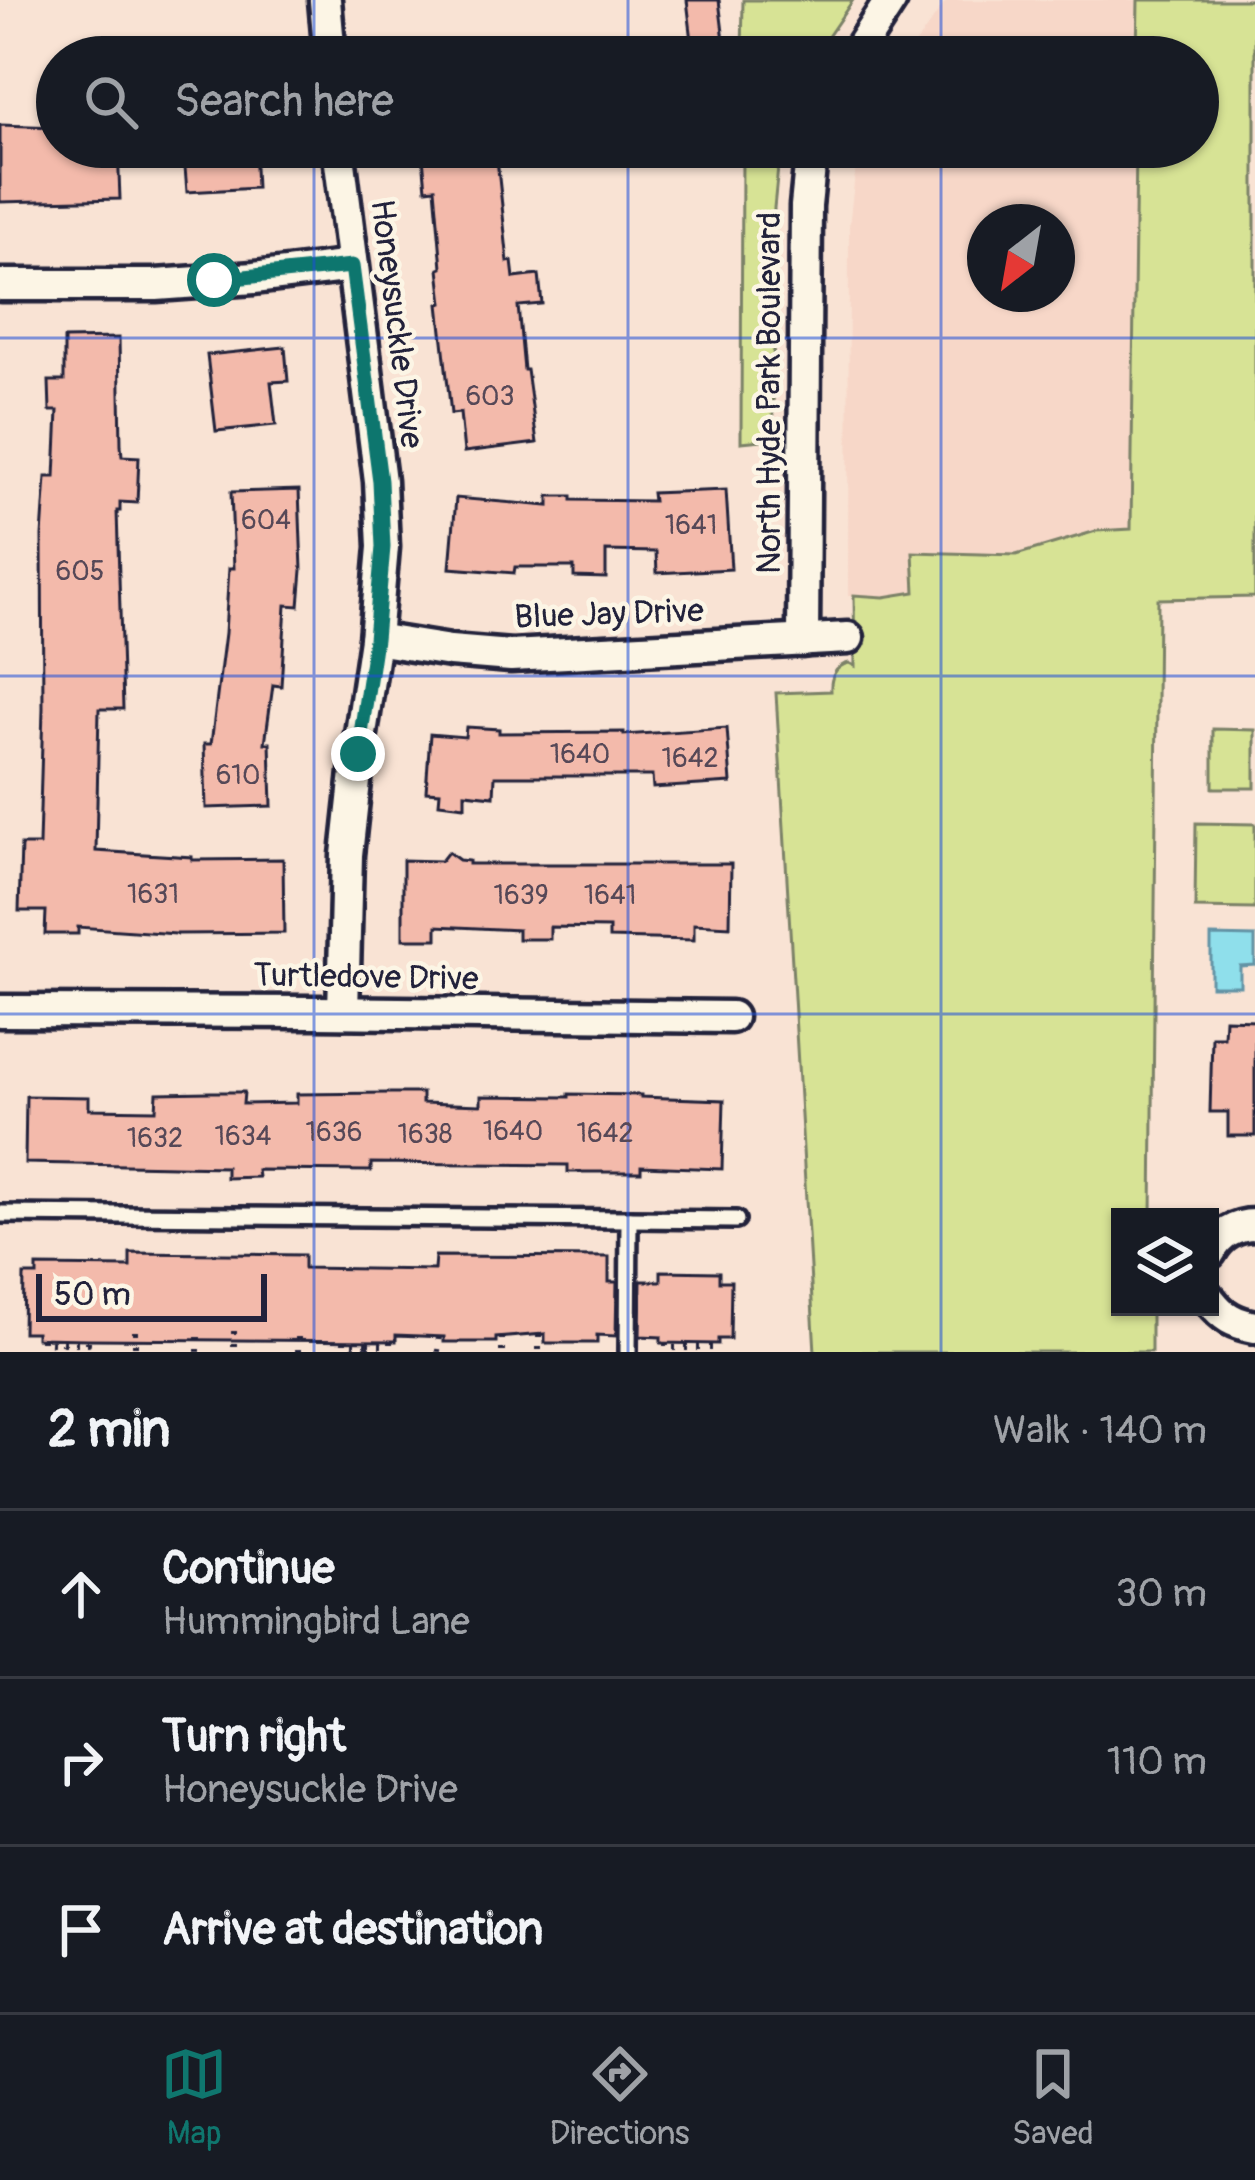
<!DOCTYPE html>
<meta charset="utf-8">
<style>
:root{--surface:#171b24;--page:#242831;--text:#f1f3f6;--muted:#9ea1a6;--line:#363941;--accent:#0f766e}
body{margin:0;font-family:Pangolin,sans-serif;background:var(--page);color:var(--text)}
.controls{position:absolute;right:36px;bottom:36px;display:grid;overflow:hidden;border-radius:0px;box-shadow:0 3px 9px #0004}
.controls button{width:108px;height:108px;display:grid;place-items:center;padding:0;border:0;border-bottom:3px solid var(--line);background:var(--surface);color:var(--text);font:60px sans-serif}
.compass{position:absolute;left:967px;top:204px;width:108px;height:108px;border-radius:50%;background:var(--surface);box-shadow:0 3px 9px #0004;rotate:211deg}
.scale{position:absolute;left:36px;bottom:30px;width:231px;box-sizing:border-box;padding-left:12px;border:6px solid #22223b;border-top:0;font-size:33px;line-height:42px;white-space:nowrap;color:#22223b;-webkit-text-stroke:9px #fcf5e5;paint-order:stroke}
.stop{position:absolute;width:36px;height:36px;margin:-27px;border:9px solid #0f766e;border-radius:50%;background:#fff}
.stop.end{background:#0f766e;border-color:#fff;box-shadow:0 3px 12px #0008}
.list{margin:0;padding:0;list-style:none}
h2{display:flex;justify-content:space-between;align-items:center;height:156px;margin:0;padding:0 48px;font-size:51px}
h2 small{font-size:39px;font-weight:400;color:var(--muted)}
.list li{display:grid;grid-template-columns:78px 1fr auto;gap:36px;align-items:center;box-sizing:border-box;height:168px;padding:0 48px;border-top:3px solid var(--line)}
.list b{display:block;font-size:45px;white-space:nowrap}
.list p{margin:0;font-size:39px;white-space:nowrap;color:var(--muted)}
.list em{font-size:39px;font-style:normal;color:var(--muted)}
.icon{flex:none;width:66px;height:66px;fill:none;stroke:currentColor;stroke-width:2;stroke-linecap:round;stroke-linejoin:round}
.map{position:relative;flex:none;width:1255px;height:1352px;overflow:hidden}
.search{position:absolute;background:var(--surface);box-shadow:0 3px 9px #0004;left:36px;right:36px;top:36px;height:132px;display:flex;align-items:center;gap:30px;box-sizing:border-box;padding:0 42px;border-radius:66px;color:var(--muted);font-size:45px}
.sheet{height:660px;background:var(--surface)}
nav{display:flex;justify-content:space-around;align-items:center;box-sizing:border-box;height:168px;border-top:3px solid var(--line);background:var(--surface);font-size:33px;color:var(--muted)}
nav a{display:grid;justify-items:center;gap:6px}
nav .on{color:var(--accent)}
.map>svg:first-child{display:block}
.built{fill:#f7d7c8;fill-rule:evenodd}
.green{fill:#d7e395;stroke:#7c8268;stroke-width:3}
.water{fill:#8fdfeb;stroke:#6393a5;stroke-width:3}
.building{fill:#f3baab;stroke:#22223b;stroke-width:3}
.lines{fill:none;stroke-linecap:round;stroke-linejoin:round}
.service-casing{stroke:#22223b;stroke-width:24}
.minor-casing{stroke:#22223b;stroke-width:39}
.path{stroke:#22223b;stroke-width:6;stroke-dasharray:3 9;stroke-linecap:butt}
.service{stroke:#fcf5e5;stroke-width:15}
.minor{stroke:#fcf5e5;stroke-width:30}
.route{stroke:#0f766e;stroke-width:15}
.grid{fill:none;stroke:#1d4ed8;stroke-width:3;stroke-opacity:0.55}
.labels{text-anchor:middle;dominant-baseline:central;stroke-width:9;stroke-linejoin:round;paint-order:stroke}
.number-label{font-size:27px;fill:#564857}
.street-label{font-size:33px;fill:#22223b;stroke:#fcf5e5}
</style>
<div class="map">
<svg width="1255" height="1352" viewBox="0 0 1255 1352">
<rect width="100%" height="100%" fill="#f9e3d4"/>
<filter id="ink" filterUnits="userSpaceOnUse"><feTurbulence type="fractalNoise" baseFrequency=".00833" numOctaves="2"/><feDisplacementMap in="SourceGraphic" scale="24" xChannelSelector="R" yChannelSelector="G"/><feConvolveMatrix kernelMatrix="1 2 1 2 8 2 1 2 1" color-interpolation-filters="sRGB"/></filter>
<g filter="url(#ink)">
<g class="built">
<polygon points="947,0 1138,0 1137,57 906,57"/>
<path d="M 860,147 L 1136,147 L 1131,530 L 1096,531 L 1016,555 L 913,552 L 915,592 L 884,597 L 848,595 L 849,226 L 857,157 ZM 985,222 L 1057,222 L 1057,294 L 985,294 Z"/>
</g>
<g class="green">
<polygon points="743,0 853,0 814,57 742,57"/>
<path d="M 1138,0 L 1255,0 L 1255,597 L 1158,599 L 1152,1217 L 1120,1217 L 1120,1307 L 1151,1307 L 1151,1352 L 815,1352 L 776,693 L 831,691 C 830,678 835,666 849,663 L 855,666 L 854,595 L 884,597 L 915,592 L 913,552 L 1016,555 L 1096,531 L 1131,529 L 1136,147 L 1198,147 L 1198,57 L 1137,57 Z"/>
<polygon points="742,147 780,147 774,208 773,439 741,442"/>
<polygon points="1213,729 1255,730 1255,788 1213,788"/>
<polygon points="1196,823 1255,824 1255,909 1195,908"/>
</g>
<polygon class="water" points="1211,936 1255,937 1255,965 1240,966 1240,986 1211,986"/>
<g class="building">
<polygon points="687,0 719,0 726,57 694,57"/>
<polygon points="0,125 57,127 57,147 118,147 120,199 0,202"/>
<polygon points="198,147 254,147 256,188 187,192 184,155 199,154"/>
<polygon points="496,150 508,262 512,261 514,278 539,275 542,304 518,306 524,370 527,370 537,443 464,452 460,413 451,414 439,304 443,303 439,269 442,268 435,188 426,189 423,157"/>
<polygon points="119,338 121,445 122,456 139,457 137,503 120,502 120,511 117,511 123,709 99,709 96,851 192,857 192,860 283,859 284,933 176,934 78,927 78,934 45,934 46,911 19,911 21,845 39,845 43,708 42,536 46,477 55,477 58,411 50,411 49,381 64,381 64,339"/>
<polygon points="285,347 288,381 271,382 276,425 216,431 207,355"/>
<polygon points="299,490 302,570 299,606 286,605 281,686 273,685 265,743 270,743 272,806 206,808 204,744 211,744 225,633 229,568 234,568 231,492"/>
<polygon points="726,490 731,569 657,573 656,552 606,551 606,578 574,577 574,567 515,567 514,573 450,568 456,498 549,506 549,496 572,496 572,500 653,501 652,493"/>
<polygon points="466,727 499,729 499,733 624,732 624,735 727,728 731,783 653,788 652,776 495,776 494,796 465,793 465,806 439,803 440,792 426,791 430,734 465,737"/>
<polygon points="448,852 459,860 469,861 469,864 731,864 730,926 694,924 694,940 609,938 609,928 550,927 550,939 518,939 518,930 437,926 437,939 403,939 403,860 441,861"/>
<polygon points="1225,1019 1255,1020 1255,1136 1228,1136 1228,1112 1210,1112 1212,1037 1224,1037"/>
<polygon points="210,1092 244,1092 243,1104 297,1103 297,1094 391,1093 422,1093 422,1103 481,1105 481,1096 569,1097 569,1094 641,1095 641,1097 724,1100 722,1169 641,1166 641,1172 568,1172 568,1165 371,1163 371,1171 257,1170 258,1177 226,1178 226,1167 25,1163 26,1096 89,1097 89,1109 156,1110 157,1093"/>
<polygon points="130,1253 304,1255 304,1268 434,1270 435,1256 609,1257 609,1282 617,1282 616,1336 597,1335 597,1343 545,1343 545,1334 496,1338 496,1342 444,1342 444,1337 396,1335 396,1341 88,1339 36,1338 36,1332 23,1332 24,1275 37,1275 37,1266 130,1267"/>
<polygon points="661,1271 719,1272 719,1281 731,1281 730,1339 718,1339 718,1344 661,1343 661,1337 640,1336 641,1281 661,1281"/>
</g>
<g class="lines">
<defs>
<g id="service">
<polyline points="0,1214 629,1219 628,1352"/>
<polyline points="629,1219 736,1220"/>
</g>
<g id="minor">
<polyline points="325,0 330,57"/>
<polyline points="854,57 891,0"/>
<polyline points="338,147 380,481 383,547 375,639 358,754 347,855 343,1012"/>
<polyline points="0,285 156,285 254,278 352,266"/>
<polyline points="375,639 450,651 511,656 848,638"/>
<polyline points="803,641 806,206 812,147"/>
<polyline points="0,1011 317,1012 731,1017"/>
<path d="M 1210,1252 C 1219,1235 1235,1225 1255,1225"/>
<path d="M 1210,1300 C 1223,1317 1234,1323 1255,1327"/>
</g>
</defs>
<use href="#service" class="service-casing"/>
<use href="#minor" class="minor-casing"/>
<g class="path">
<polyline points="135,1331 135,1352"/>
<polyline points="234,1331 234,1352"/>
<polyline points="539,1335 539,1352"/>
<polyline points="42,1338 42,1342 63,1343 63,1352"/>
<polyline points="344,1340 344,1344 367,1345 367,1352"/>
<polyline points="63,1343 88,1343 88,1339"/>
<polyline points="666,1343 666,1348 712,1348 712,1344"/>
<polyline points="367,1345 390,1345 390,1341"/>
<polyline points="198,1352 198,1331"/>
<polyline points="298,1352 298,1332"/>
<polyline points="438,1352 439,1333"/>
<polyline points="502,1352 502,1336"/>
</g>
<use href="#service" class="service"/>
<use href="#minor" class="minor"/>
</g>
</g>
<g class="lines" filter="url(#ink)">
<polyline class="route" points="214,280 352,266 380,481 383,547 375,639 358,754"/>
</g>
<path class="grid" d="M 314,0 L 314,57M 628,0 L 628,57M 941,0 L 941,57M 314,147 L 314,1352M 628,147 L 628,1352M 941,147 L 941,1352M 0,338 L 1255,338M 0,676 L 1255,676M 0,1014 L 1255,1014"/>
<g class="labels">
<g class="number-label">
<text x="490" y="396">603</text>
<text x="266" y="520">604</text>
<text x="691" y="525">1641</text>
<text x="80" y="571">605</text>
<text x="580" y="754">1640</text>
<text x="690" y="758">1642</text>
<text x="238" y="775">610</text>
<text x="153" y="894">1631</text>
<text x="521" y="895">1639</text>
<text x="610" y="895">1641</text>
<text x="513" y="1131">1640</text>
<text x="334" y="1132">1636</text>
<text x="605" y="1133">1642</text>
<text x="425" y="1134">1638</text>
<text x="243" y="1136">1634</text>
<text x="155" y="1138">1632</text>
</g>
<g class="street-label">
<text transform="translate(397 324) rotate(83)">Honeysuckle Drive</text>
<text transform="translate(769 393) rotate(-90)">North Hyde Park Boulevard</text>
<text transform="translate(609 614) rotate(-2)">Blue Jay Drive</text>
<text transform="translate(366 977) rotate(1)">Turtledove Drive</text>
</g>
</g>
</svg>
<div class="controls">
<button><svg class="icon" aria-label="layers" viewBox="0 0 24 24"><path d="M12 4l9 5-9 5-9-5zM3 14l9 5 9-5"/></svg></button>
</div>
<svg class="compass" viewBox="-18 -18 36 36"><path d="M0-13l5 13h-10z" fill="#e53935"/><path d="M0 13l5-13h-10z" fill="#9ea1a6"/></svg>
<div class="scale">50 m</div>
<div class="stop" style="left:214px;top:280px"></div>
<div class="stop end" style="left:358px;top:754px"></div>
<div class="search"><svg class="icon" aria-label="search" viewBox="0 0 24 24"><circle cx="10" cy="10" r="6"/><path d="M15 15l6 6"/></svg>Search here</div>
</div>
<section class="sheet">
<h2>2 min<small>Walk · 140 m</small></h2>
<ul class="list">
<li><svg class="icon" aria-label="ahead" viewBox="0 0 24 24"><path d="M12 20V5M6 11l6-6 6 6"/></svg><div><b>Continue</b><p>Hummingbird Lane</p></div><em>30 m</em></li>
<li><svg class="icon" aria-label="right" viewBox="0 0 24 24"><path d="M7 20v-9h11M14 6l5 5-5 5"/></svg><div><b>Turn right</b><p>Honeysuckle Drive</p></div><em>110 m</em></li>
<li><svg class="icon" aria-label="arrive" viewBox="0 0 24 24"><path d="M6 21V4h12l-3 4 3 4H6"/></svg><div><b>Arrive at destination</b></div></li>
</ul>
</section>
<nav>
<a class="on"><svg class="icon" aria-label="map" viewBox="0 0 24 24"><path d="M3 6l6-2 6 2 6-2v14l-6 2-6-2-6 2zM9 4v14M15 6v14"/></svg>Map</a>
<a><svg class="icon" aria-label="directions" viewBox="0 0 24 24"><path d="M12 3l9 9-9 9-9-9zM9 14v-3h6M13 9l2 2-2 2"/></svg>Directions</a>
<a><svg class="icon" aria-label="saved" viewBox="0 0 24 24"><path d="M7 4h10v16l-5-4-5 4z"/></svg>Saved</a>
</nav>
